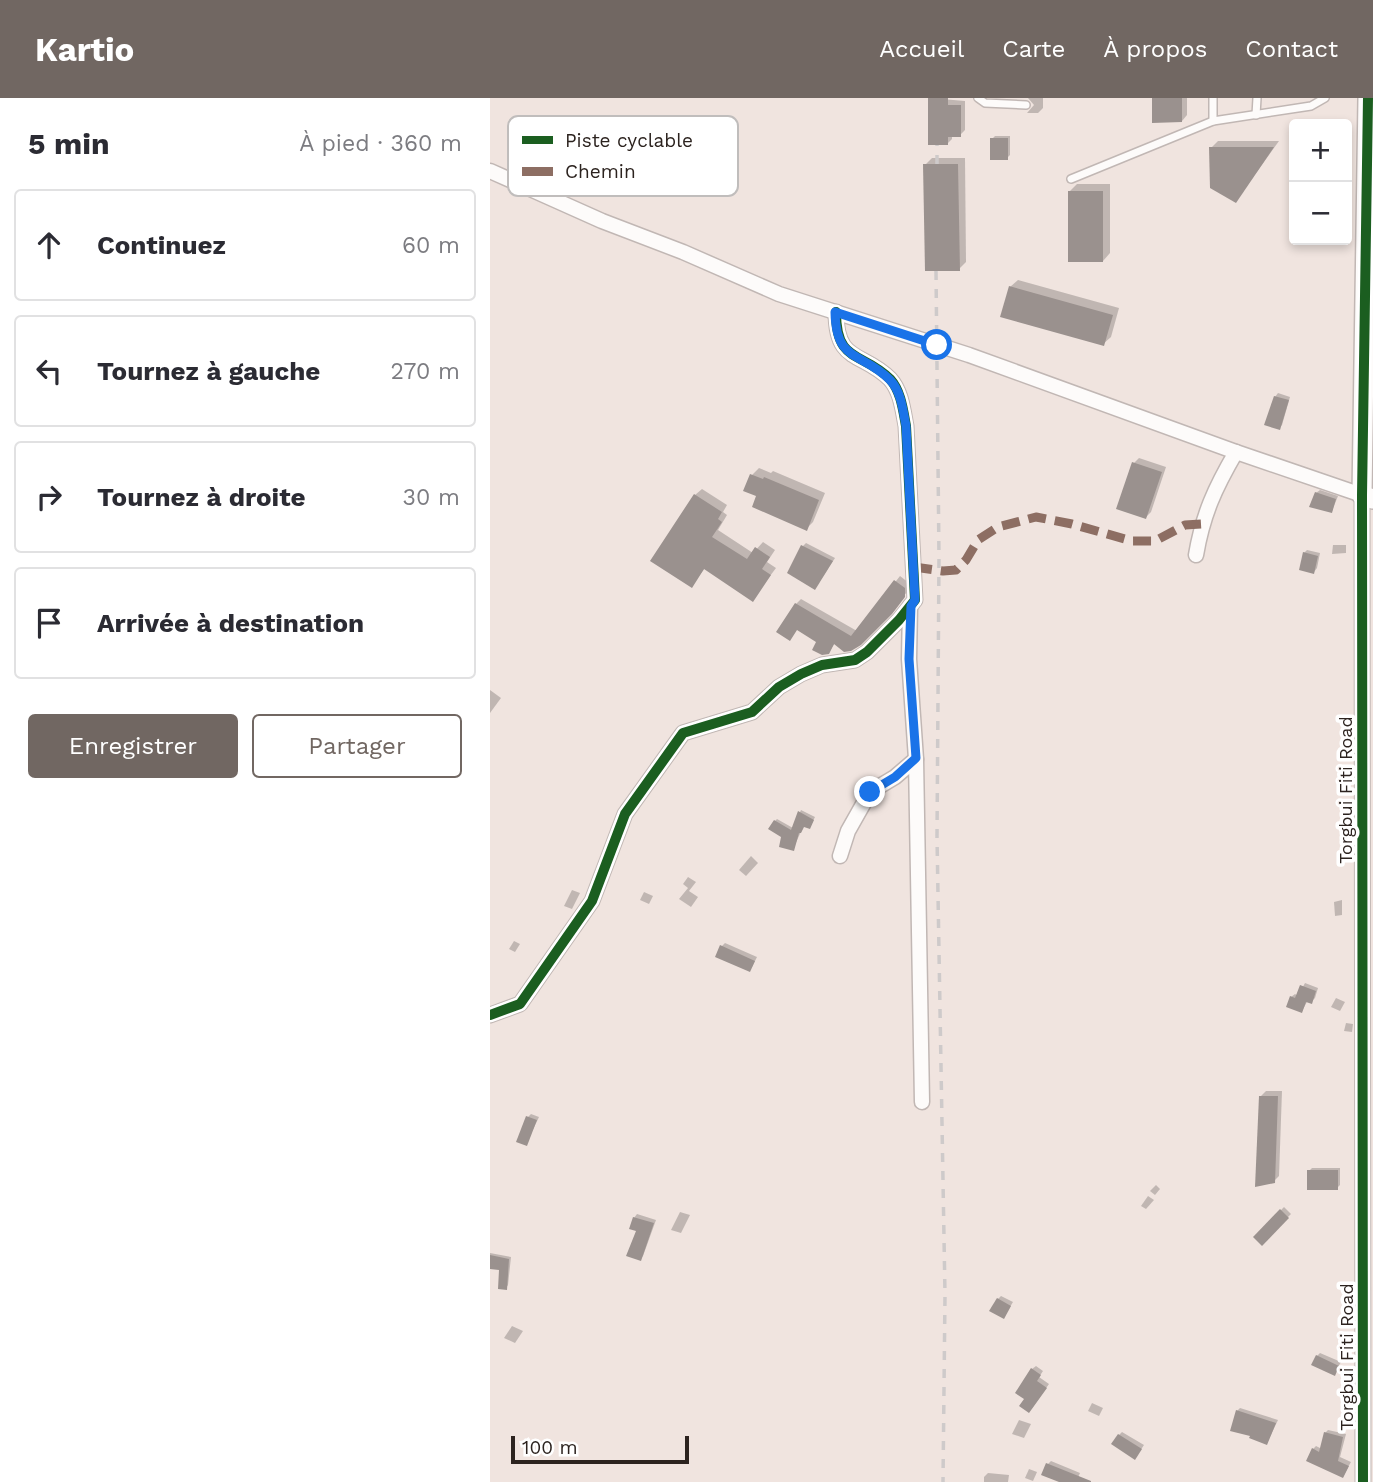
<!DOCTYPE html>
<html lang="fr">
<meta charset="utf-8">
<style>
:root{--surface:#fff;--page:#f2f2f3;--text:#2b2b33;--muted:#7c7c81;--line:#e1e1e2;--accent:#716762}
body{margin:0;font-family:"Work Sans",sans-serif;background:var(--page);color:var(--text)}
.controls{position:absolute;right:21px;top:21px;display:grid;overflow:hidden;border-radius:7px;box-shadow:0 4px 10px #0003}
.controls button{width:63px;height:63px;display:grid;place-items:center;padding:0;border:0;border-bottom:2px solid var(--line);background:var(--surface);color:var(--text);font:35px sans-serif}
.scale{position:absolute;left:21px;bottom:18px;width:178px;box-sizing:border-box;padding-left:7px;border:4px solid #2c231f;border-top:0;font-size:19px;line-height:24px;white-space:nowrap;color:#2c231f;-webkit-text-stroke:5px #fff;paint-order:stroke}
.stop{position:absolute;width:21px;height:21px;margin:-16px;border:5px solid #1a73e8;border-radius:50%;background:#fff}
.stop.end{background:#1a73e8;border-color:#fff;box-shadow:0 2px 7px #0008}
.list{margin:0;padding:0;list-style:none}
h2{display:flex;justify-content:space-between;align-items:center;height:91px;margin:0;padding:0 28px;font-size:30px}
h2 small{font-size:23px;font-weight:400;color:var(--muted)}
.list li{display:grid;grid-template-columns:46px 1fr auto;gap:21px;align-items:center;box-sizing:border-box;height:112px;margin:0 14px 14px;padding:0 14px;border:2px solid var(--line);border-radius:7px}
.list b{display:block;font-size:26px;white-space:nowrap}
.list em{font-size:23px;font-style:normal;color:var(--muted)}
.actions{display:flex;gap:14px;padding:21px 28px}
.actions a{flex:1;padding:16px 0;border:2px solid var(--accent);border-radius:7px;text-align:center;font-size:24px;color:var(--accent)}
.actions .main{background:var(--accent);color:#fff}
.icon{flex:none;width:38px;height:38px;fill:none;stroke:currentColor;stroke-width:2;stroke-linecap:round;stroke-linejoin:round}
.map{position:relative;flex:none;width:883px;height:1384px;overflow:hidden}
header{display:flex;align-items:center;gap:42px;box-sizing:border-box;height:98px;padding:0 35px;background:var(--accent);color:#fff}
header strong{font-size:33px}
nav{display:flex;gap:38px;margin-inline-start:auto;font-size:24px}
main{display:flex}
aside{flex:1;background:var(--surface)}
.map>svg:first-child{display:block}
.shadow{fill:#0003}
.building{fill:#9a918e}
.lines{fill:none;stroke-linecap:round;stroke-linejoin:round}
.lane-casing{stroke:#c1b7b4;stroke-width:10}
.street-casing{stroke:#c1b7b4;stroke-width:17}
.secondary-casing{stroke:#c1b7b4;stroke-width:22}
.lane{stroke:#fdfbfa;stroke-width:7}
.street{stroke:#fdfbfa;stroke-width:14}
.secondary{stroke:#fdfbfa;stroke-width:19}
.rail{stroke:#cecaca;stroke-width:3.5;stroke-dasharray:9 9;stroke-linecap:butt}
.quiet{stroke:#8d6e63;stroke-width:9;stroke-dasharray:18 9;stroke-linecap:butt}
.cycleway-casing{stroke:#fff;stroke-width:15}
.cycleway{stroke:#1b5e20;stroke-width:10}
.route{stroke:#1a73e8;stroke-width:9}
.labels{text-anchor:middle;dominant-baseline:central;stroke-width:7;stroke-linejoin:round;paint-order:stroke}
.street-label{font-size:18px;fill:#2c231f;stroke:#fff}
.key{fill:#fff;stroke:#c0bdbc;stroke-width:2}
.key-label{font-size:19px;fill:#2c231f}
</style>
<header>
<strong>Kartio</strong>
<nav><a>Accueil</a><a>Carte</a><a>À propos</a><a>Contact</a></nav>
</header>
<main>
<aside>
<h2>5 min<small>À pied · 360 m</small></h2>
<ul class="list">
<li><svg class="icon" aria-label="ahead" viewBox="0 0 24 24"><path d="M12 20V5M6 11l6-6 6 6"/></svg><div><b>Continuez</b></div><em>60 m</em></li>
<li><svg class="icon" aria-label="left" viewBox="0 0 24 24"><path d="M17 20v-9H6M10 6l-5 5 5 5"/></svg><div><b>Tournez à gauche</b></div><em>270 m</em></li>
<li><svg class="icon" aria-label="right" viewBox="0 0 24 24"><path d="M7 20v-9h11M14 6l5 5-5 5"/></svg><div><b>Tournez à droite</b></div><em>30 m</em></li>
<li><svg class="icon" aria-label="arrive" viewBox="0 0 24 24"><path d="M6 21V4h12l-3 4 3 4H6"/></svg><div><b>Arrivée à destination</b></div></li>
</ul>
<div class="actions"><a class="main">Enregistrer</a><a>Partager</a></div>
</aside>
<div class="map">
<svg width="883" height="1384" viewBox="0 0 883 1384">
<rect width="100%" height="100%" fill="#f0e4df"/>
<g class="shadow">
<polygon points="440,0 475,3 475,32 470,37 462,37 462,41 458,45"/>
<polygon points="538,0 553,0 553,10 548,15 537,15 544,7"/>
<polygon points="663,0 697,0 697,17 692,23"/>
<polygon points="505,38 520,38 520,57 517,60 502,41"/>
<polygon points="728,43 789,43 746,103 721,50"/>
<polygon points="442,60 475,60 476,164 469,171 435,67"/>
<polygon points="587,86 620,86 620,155 613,163 580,93"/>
<polygon points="528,182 629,210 621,239 613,246 520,189"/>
<polygon points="788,295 800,299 792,327 789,330 785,299"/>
<polygon points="649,360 676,369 661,414 656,419 644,365"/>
<polygon points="269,370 281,375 283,373 335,395 323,424 316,431 269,397 262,377"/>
<polygon points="212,391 237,407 233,414 237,417 228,432 263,455 273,444 285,452 277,464 286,470 263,501 215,470 201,488 205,397"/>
<polygon points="830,392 848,398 842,413 826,395"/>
<polygon points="316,445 345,460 328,486 313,448"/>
<polygon points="843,447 856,447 856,455 842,456"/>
<polygon points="817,452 830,455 827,470 824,474 814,455"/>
<polygon points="410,478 419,485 419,492 370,545 345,545 338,555 306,506 311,501 367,533"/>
<polygon points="0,592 11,600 0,615"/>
<polygon points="311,712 325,719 320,729 314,727 303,751 285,723 287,721 303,730"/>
<polygon points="261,758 268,765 256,778 249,772"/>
<polygon points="198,779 206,784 199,793 208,799 201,809 189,801 198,790 193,786"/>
<polygon points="82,792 90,795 82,811 74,808"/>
<polygon points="154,794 163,798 159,806 150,802"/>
<polygon points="852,802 852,817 845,818 844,804"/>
<polygon points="24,843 30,846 25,854 19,851"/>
<polygon points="235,845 267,859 262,869 259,872 231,849"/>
<polygon points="815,885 828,890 825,900 821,904 818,902 812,913 801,899 805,896 808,898"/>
<polygon points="846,900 855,904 850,913 841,909"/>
<polygon points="856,925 863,926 862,934 854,933"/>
<polygon points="776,993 792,993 789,1078 784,1083 770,999"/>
<polygon points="41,1016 49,1019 36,1046 38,1019"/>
<polygon points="822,1070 850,1070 850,1087 847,1090 819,1073"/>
<polygon points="666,1087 670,1091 665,1097 660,1093"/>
<polygon points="658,1098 664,1102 656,1111 651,1108"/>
<polygon points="794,1109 801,1116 772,1145 765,1139"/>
<polygon points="190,1114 200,1117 191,1135 181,1132"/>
<polygon points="147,1116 166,1122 153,1158 150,1161 148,1132 144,1120"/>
<polygon points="0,1155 21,1159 18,1187 16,1190 11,1171 0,1169"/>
<polygon points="511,1198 523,1204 514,1219 508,1201"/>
<polygon points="22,1228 33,1233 25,1245 14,1240"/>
<polygon points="830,1255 851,1264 844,1276 827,1258"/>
<polygon points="546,1268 553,1273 549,1279 559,1286 542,1310 537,1300 542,1271"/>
<polygon points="602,1305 613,1310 609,1318 598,1313"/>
<polygon points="750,1310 788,1322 777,1345 747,1313"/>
<polygon points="529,1322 541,1326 534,1340 522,1336"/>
<polygon points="838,1332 856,1336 850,1359 861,1364 853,1378 823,1351 826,1348 832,1351 835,1335"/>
<polygon points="632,1334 654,1347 648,1356 629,1337"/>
<polygon points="561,1363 590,1375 586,1384 573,1384 558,1366"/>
<polygon points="539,1371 547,1374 543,1383 535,1380"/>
<polygon points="498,1375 519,1377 518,1384 494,1384 494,1379"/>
</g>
<g class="building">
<polygon points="438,0 458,0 458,7 471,7 471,39 458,39 458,47 438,47"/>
<polygon points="662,0 692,0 692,24 662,25"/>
<rect x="500" y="40" width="18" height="22"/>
<polygon points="719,49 784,49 746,105 720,90"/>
<polygon points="433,66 468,66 470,173 435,173"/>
<rect x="578" y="93" width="35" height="71"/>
<polygon points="519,188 623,217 614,248 510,219"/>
<polygon points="784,298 799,302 790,332 774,327"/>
<polygon points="642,364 672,374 656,421 626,411"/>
<polygon points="260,376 273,381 274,379 329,402 317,433 262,409 266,398 253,393"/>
<polygon points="825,394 846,401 842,415 819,409"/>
<polygon points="204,396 232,414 228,421 232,424 222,439 257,461 265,449 280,459 272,471 281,477 263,504 214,471 202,490 160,463"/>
<polygon points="311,447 343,463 325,492 297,475"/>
<polygon points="813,454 828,458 824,476 809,472"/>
<polygon points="404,482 415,490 415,499 402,516 371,547 361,553 354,554 344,546 339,556 332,557 322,552 326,544 307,532 300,543 286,534 305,505 361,538"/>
<polygon points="308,713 324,722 320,731 314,729 311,735 309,735 304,753 289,749 291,739 278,731 284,722 301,732"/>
<polygon points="230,847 265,863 260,874 225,859"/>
<polygon points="810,887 826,893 822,906 816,904 812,915 796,909 800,898 805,900"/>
<polygon points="769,998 788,998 785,1085 765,1089"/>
<polygon points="36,1018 47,1022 37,1048 26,1044"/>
<rect x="817" y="1072" width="31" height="20"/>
<polygon points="790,1111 799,1120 772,1148 763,1139"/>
<polygon points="143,1119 164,1125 151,1163 136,1158 146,1133 139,1131"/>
<polygon points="0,1157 19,1161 17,1192 8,1191 9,1172 0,1171"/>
<polygon points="507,1200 521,1208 514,1221 499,1213"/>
<polygon points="826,1257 849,1268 845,1278 821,1267"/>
<polygon points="541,1270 551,1277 547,1283 557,1290 539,1315 529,1308 534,1301 525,1295"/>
<polygon points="746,1312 786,1325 777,1347 759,1340 760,1338 740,1333"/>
<polygon points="834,1334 853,1339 848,1363 859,1368 853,1380 816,1363 822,1350 829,1354"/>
<polygon points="628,1336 652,1351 645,1362 621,1346"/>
<polygon points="556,1365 601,1383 601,1384 569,1384 551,1377"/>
</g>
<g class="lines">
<defs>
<g id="lane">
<polyline points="488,0 495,5 536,7"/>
<polyline points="766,17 767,0"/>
<polyline points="723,23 723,0"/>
<polyline points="581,81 723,23 821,8 835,0"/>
</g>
<g id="street">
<polyline points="0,73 112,123 193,154 289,196 479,257 746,354 872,397 873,1384"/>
<path d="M 706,457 C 713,416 725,390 746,354"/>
<polyline points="420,508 419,561 426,661 432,1004"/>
<polyline points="350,758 358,733 380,694 405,679 426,661"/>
<path d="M 0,917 L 30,906 L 102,803 L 135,716 L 193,635 L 262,614 L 289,589 L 311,576 L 332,567 L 365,562 L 377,554 L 409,522 L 425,502 L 416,328 C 413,312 411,293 400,281 C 372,253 346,266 346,214"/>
</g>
<polyline id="secondary" points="878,0 872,397 883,401"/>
</defs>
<use href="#lane" class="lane-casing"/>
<use href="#street" class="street-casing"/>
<use href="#secondary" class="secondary-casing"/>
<use href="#lane" class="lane"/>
<use href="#street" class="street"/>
<use href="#secondary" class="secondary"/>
<g class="rail">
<polyline points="447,66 447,47"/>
<polyline points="446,173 449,460 447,739 455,1197 453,1384"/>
</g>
<polyline class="quiet" points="424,469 453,473 466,472 476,462 488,442 508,429 546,419 582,426 642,443 665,443 695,427 711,426"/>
<defs>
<g id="cycleway">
<path d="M 0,917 L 30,906 L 102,803 L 135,716 L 193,635 L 262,614 L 289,589 L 311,576 L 332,567 L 365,562 L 377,554 L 409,522 L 425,502 L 416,328 C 413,312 411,293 400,281 C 372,253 346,266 346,214"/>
<polyline points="873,1384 872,397 878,0"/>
</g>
</defs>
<use href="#cycleway" class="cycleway-casing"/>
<use href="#cycleway" class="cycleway"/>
</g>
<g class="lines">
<path class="route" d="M 380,694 L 405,679 L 426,660 L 419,561 L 421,508 L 425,502 L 416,328 C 413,312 411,293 400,282 C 372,253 346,266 345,214 L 447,247"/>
</g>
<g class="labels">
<g class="street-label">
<text transform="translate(855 692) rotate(-90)">Torgbui Fiti Road</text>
<text transform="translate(856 1259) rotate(-90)">Torgbui Fiti Road</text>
</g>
</g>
<rect x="18" y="18" width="230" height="80" rx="10" class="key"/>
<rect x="32" y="38" width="31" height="8" fill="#1b5e20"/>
<rect x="32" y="69" width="31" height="9" fill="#8d6e63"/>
<g class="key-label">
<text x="75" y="49">Piste cyclable</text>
<text x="75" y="80">Chemin</text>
</g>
</svg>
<div class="controls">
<button>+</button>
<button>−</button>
</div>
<div class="scale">100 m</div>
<div class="stop" style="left:447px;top:247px"></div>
<div class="stop end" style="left:380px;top:694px"></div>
</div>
</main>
